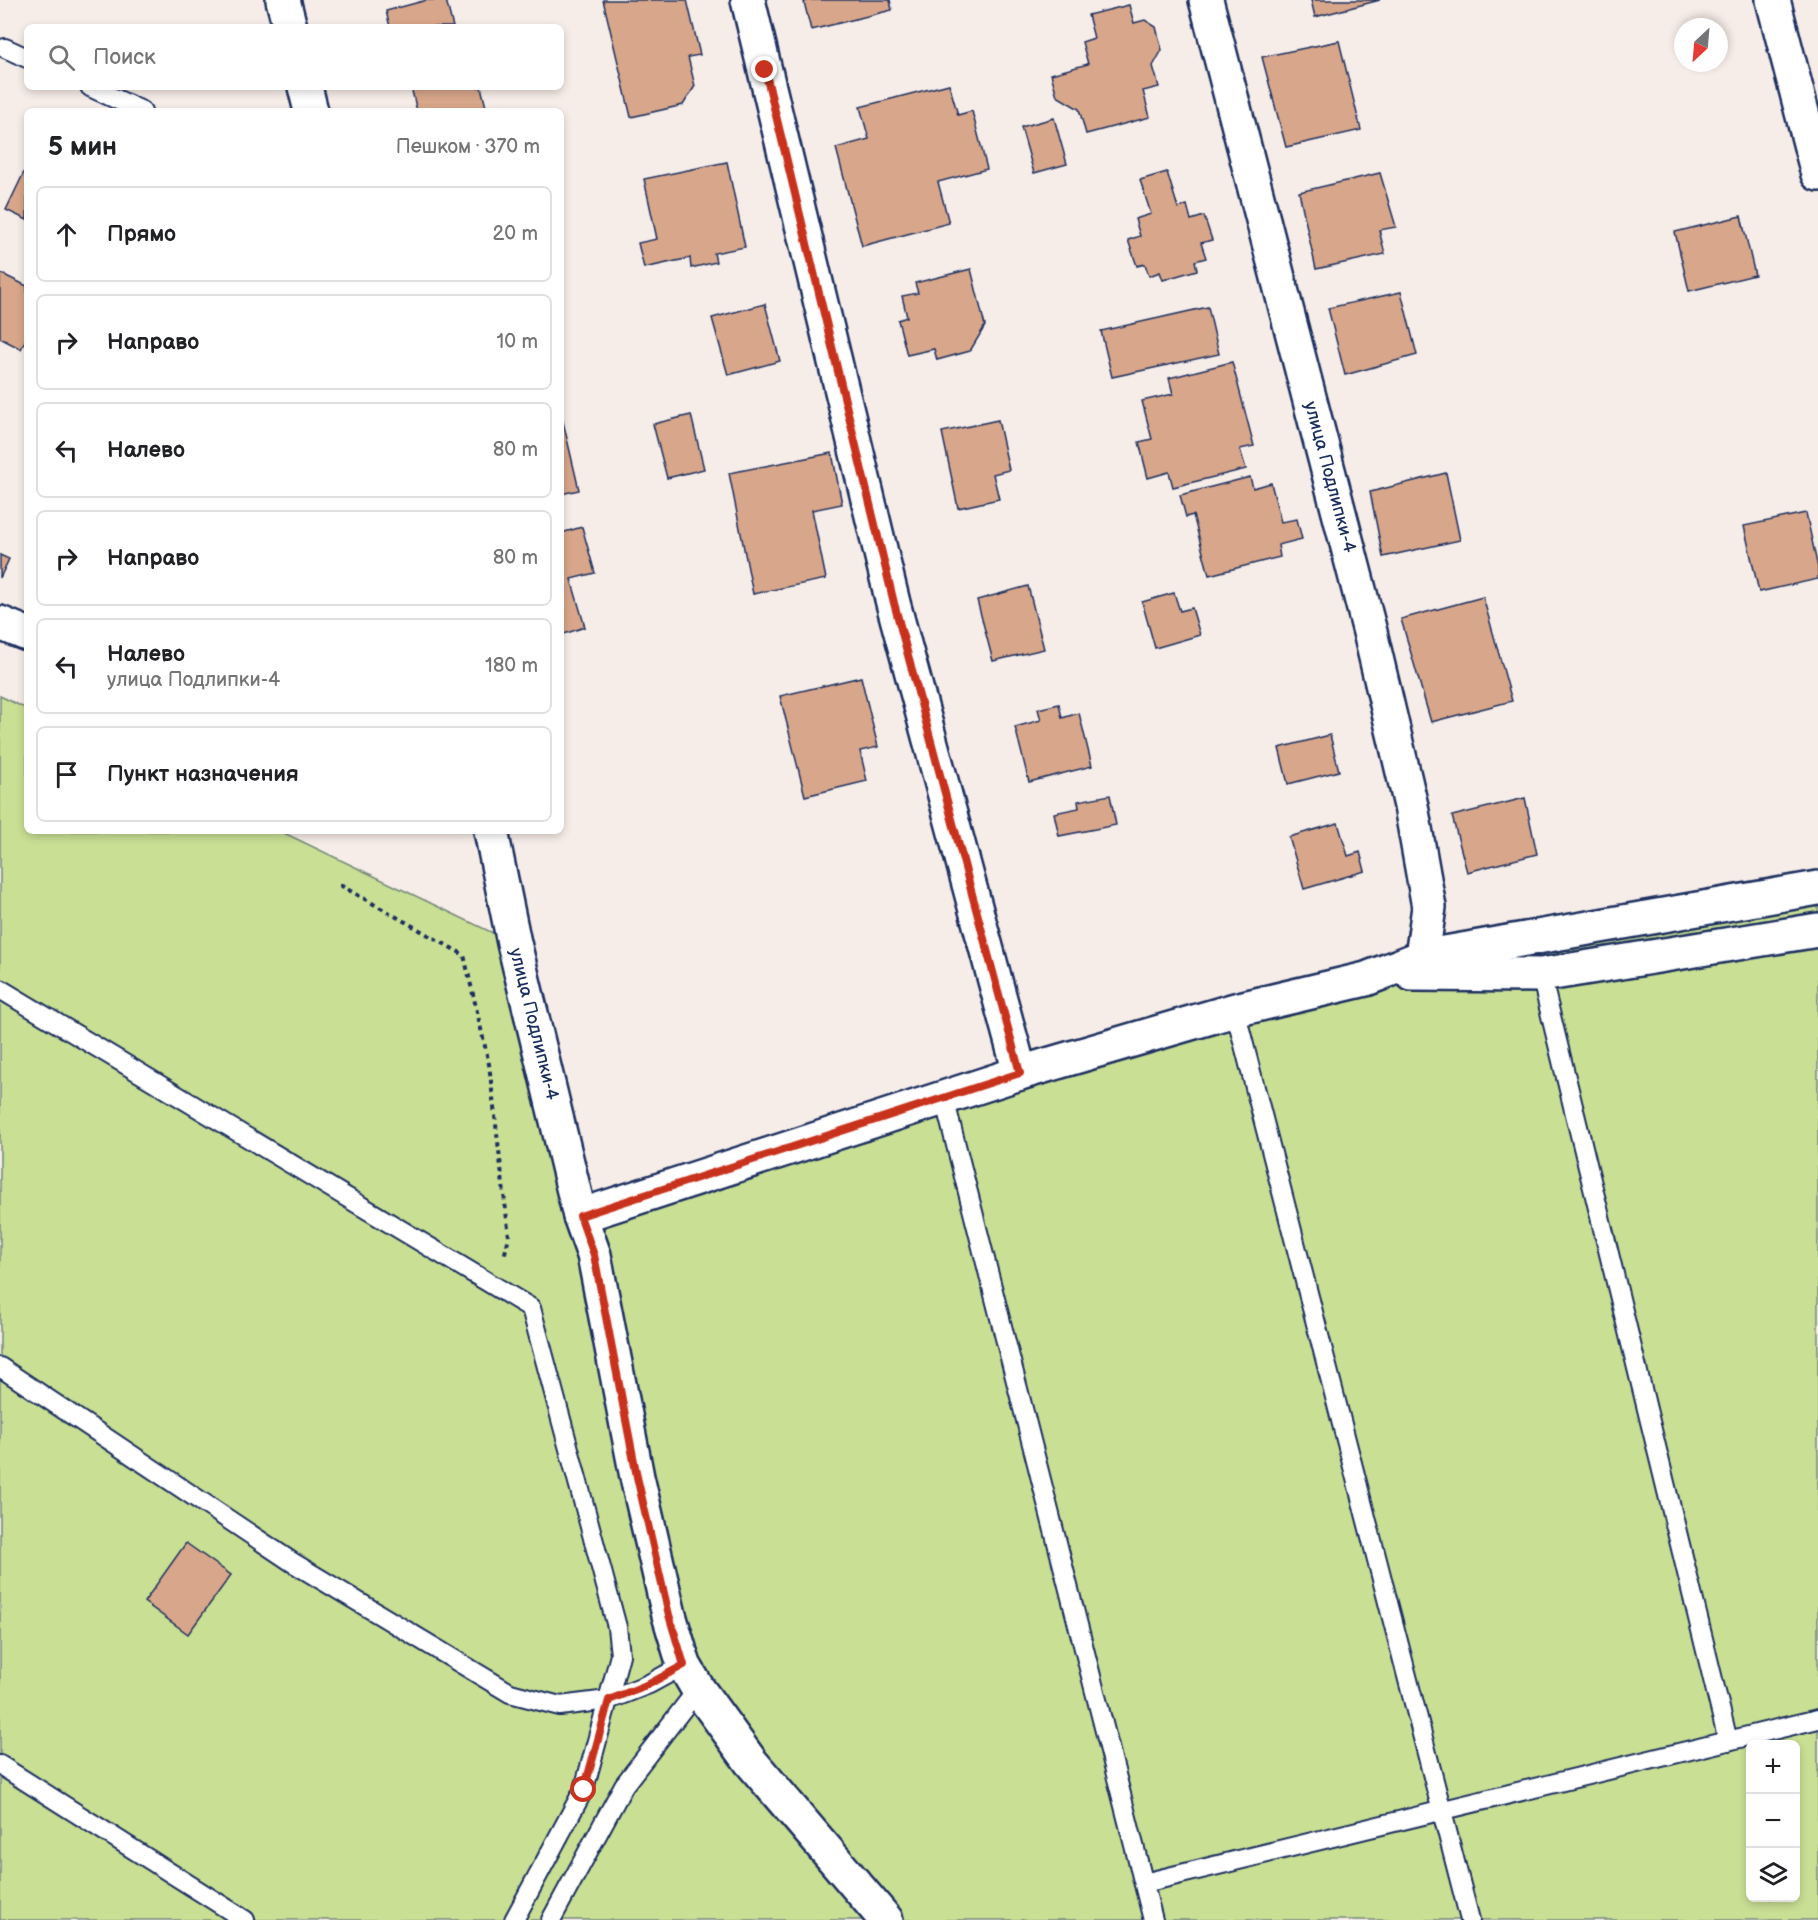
<!DOCTYPE html>
<html lang="ru">
<meta charset="utf-8">
<style>
:root{--surface:#fff;--page:#f6f6f6;--text:#202124;--muted:#757577;--line:#e0e0e0}
body{margin:0;font-family:"Balsamiq Sans",sans-serif;background:var(--page);color:var(--text)}
.controls{position:absolute;right:18px;bottom:18px;display:grid;overflow:hidden;border-radius:9px;box-shadow:0 3px 9px #0003}
.controls button{width:54px;height:54px;display:grid;place-items:center;padding:0;border:0;border-bottom:2px solid var(--line);background:var(--surface);color:var(--text);font:30px sans-serif}
.compass{position:absolute;left:1674px;top:18px;width:54px;height:54px;border-radius:50%;background:var(--surface);box-shadow:0 3px 9px #0003;rotate:206deg}
.stop{position:absolute;width:18px;height:18px;margin:-14px;border:4px solid #c8321e;border-radius:50%;background:#fff}
.stop.end{background:#c8321e;border-color:#fff;box-shadow:0 2px 6px #0008}
.list{margin:0;padding:0;list-style:none}
h2{display:flex;justify-content:space-between;align-items:center;height:78px;margin:0;padding:0 24px;font-size:26px}
h2 small{font-size:20px;font-weight:400;color:var(--muted)}
.list li{display:grid;grid-template-columns:39px 1fr auto;gap:18px;align-items:center;box-sizing:border-box;height:96px;margin:0 12px 12px;padding:0 12px;border:2px solid var(--line);border-radius:9px}
.list b{display:block;font-size:22px;white-space:nowrap}
.list p{margin:0;font-size:20px;white-space:nowrap;color:var(--muted)}
.list em{font-size:20px;font-style:normal;color:var(--muted)}
.icon{flex:none;width:33px;height:33px;fill:none;stroke:currentColor;stroke-width:2;stroke-linecap:round;stroke-linejoin:round}
.map{position:relative;flex:none;width:1818px;height:1920px;overflow:hidden}
.search{position:absolute;background:var(--surface);box-shadow:0 3px 9px #0003;left:24px;top:24px;width:540px;height:66px;display:flex;align-items:center;gap:15px;box-sizing:border-box;padding:0 21px;border-radius:9px;color:var(--muted);font-size:22px}
.panel{position:absolute;background:var(--surface);box-shadow:0 3px 9px #0003;left:24px;top:108px;width:540px;height:726px;border-radius:9px}
.map>svg:first-child{display:block}
.green{fill:#c9df94;stroke:#728779;stroke-width:1.5;fill-rule:evenodd}
.building{fill:#d8a68a;stroke:#1b2f5e;stroke-width:1.5}
.lines{fill:none;stroke-linecap:round;stroke-linejoin:round}
.lane-casing{stroke:#1b2f5e;stroke-width:22}
.street-casing{stroke:#1b2f5e;stroke-width:38}
.path{stroke:#1b2f5e;stroke-width:4;stroke-dasharray:4.5 4.5;stroke-linecap:butt}
.lane{stroke:#fff;stroke-width:18}
.street{stroke:#fff;stroke-width:33}
.route{stroke:#c8321e;stroke-width:8}
.labels{text-anchor:middle;dominant-baseline:central;stroke-width:5;stroke-linejoin:round;paint-order:stroke}
.street-label{font-size:18px;fill:#1b2f5e;stroke:#fff}
</style>
<div class="map">
<svg width="1818" height="1920" viewBox="0 0 1818 1920">
<rect width="100%" height="100%" fill="#f7ede8"/>
<filter id="ink" filterUnits="userSpaceOnUse"><feTurbulence type="fractalNoise" baseFrequency=".0167" numOctaves="2"/><feDisplacementMap in="SourceGraphic" scale="12" xChannelSelector="R" yChannelSelector="G"/><feConvolveMatrix kernelMatrix="1 2 1 2 8 2 1 2 1" color-interpolation-filters="sRGB"/></filter>
<g filter="url(#ink)">
<path class="green" d="M 0,696 L 27,709 L 27,831 L 280,831 L 514,943 L 580,1215 L 1235,1010 L 1818,888 L 1818,1920 L 0,1920 ZM 1750,1744 L 1796,1744 L 1796,1898 L 1750,1898 Z"/>
<g class="building">
<polygon points="427,0 446,0 453,27 390,27 386,11"/>
<polygon points="603,0 687,0 700,55 688,57 695,86 683,105 631,117"/>
<polygon points="809,0 890,0 892,10 811,30 804,2"/>
<polygon points="1311,0 1380,0 1315,17"/>
<polygon points="1129,5 1134,23 1145,20 1156,27 1162,50 1153,66 1159,87 1143,91 1150,117 1086,134 1079,109 1057,96 1051,74 1088,64 1082,42 1094,38 1088,15"/>
<polygon points="1339,41 1361,130 1286,147 1262,57"/>
<polygon points="949,84 958,115 972,111 987,169 938,182 949,223 862,246 836,148 869,139 860,107"/>
<polygon points="411,87 481,87 487,111 417,111"/>
<polygon points="1054,118 1067,164 1034,173 1021,127"/>
<polygon points="727,162 745,247 714,253 716,262 691,268 690,258 644,268 638,243 657,239 644,179"/>
<polygon points="27,166 27,220 6,210"/>
<polygon points="1167,172 1178,208 1187,205 1191,220 1204,216 1212,240 1201,243 1206,258 1195,261 1197,270 1163,280 1160,272 1149,276 1145,264 1137,266 1128,240 1140,236 1135,219 1151,214 1140,180"/>
<polygon points="1380,173 1396,227 1379,230 1385,254 1316,269 1299,192"/>
<polygon points="1741,216 1755,275 1689,291 1675,232"/>
<polygon points="971,269 985,326 970,351 937,360 934,349 907,355 898,320 907,317 902,296 918,293 915,283"/>
<polygon points="0,273 27,286 27,337 21,349 0,338"/>
<polygon points="1401,292 1417,355 1345,375 1328,308"/>
<polygon points="765,304 780,361 728,375 712,318"/>
<polygon points="1208,307 1219,354 1112,377 1101,331"/>
<polygon points="1232,362 1254,446 1240,449 1246,469 1173,487 1169,472 1148,478 1139,442 1152,439 1142,401 1173,394 1169,378"/>
<polygon points="561,413 579,490 561,494"/>
<polygon points="691,415 704,469 667,478 653,424"/>
<polygon points="998,420 1009,470 993,474 999,499 958,508 942,432"/>
<polygon points="832,453 842,504 812,510 826,579 753,594 729,473"/>
<polygon points="1446,473 1460,540 1383,557 1370,492"/>
<polygon points="1250,477 1253,488 1271,483 1281,522 1297,519 1302,539 1278,545 1280,557 1209,575 1193,515 1186,517 1180,495"/>
<polygon points="1806,513 1818,568 1818,579 1759,592 1744,526"/>
<polygon points="582,527 595,573 571,579 585,627 561,635 561,533"/>
<polygon points="0,555 9,559 0,578"/>
<polygon points="1028,586 1044,649 993,661 977,600"/>
<polygon points="1174,593 1180,611 1192,608 1200,635 1155,648 1142,602"/>
<polygon points="1483,597 1512,701 1431,722 1401,619"/>
<polygon points="861,677 878,747 860,751 867,781 805,796 780,696"/>
<polygon points="1059,704 1062,718 1079,713 1092,766 1029,782 1015,727 1041,720 1038,709"/>
<polygon points="1330,735 1339,771 1288,784 1279,748"/>
<polygon points="1110,795 1116,825 1059,836 1054,813 1079,808 1078,801"/>
<polygon points="1525,798 1537,854 1467,872 1452,816"/>
<polygon points="1338,823 1348,856 1360,852 1365,871 1304,889 1289,837"/>
<polygon points="186,1543 231,1575 188,1634 144,1602"/>
</g>
<g class="lines">
<defs>
<g id="lane">
<polyline points="5,48 27,58"/>
<polyline points="90,87 142,111"/>
<polyline points="1541,975 1728,1741"/>
<polyline points="0,989 531,1308 617,1627 620,1655 608,1700 560,1706 510,1693 292,1562 0,1367"/>
<polyline points="1235,1010 1470,1920"/>
<polyline points="944,1098 1153,1920"/>
<polyline points="0,1765 245,1920"/>
<polyline points="1144,1883 1818,1719"/>
<polyline points="514,1920 584,1789 608,1700 649,1684 684,1665"/>
<polyline points="551,1920 624,1785 698,1689"/>
</g>
<g id="street">
<polyline points="283,0 290,27"/>
<polyline points="748,0 893,603 1020,1073"/>
<polyline points="1206,0 1370,632 1411,806 1429,907 1422,957"/>
<polyline points="1773,0 1818,174"/>
<polyline points="305,87 311,111"/>
<polyline points="0,623 27,634"/>
<polyline points="491,831 514,943 580,1216 594,1255 637,1477 669,1615 684,1665 698,1689 751,1762 886,1920"/>
<polyline points="1412,974 1541,975 1818,930"/>
<polyline points="580,1216 1020,1073 1235,1010 1366,979 1422,957 1818,888"/>
</g>
</defs>
<use href="#lane" class="lane-casing"/>
<use href="#street" class="street-casing"/>
<polyline class="path" points="340,885 464,955 489,1064 509,1237 504,1257"/>
<use href="#lane" class="lane"/>
<use href="#street" class="street"/>
</g>
</g>
<g class="lines" filter="url(#ink)">
<polyline class="route" points="584,1790 609,1700 649,1684 684,1665 669,1615 637,1477 594,1255 580,1216 1020,1073 894,603 765,70"/>
</g>
<g class="labels">
<g class="street-label">
<text transform="translate(1330 477) rotate(75)">улица Подлипки-4</text>
<text transform="translate(534 1024) rotate(76)">улица Подлипки-4</text>
</g>
</g>
</svg>
<div class="controls">
<button>+</button>
<button>−</button>
<button><svg class="icon" aria-label="layers" viewBox="0 0 24 24"><path d="M12 4l9 5-9 5-9-5zM3 14l9 5 9-5"/></svg></button>
</div>
<svg class="compass" viewBox="-18 -18 36 36"><path d="M0-13l5 13h-10z" fill="#e53935"/><path d="M0 13l5-13h-10z" fill="#757577"/></svg>
<div class="stop" style="left:584px;top:1790px"></div>
<div class="stop end" style="left:765px;top:70px"></div>
<div class="search"><svg class="icon" aria-label="search" viewBox="0 0 24 24"><circle cx="10" cy="10" r="6"/><path d="M15 15l6 6"/></svg>Поиск</div>
<section class="panel">
<h2>5 мин<small>Пешком · 370 m</small></h2>
<ul class="list">
<li><svg class="icon" aria-label="ahead" viewBox="0 0 24 24"><path d="M12 20V5M6 11l6-6 6 6"/></svg><div><b>Прямо</b></div><em>20 m</em></li>
<li><svg class="icon" aria-label="right" viewBox="0 0 24 24"><path d="M7 20v-9h11M14 6l5 5-5 5"/></svg><div><b>Направо</b></div><em>10 m</em></li>
<li><svg class="icon" aria-label="left" viewBox="0 0 24 24"><path d="M17 20v-9H6M10 6l-5 5 5 5"/></svg><div><b>Налево</b></div><em>80 m</em></li>
<li><svg class="icon" aria-label="right" viewBox="0 0 24 24"><path d="M7 20v-9h11M14 6l5 5-5 5"/></svg><div><b>Направо</b></div><em>80 m</em></li>
<li><svg class="icon" aria-label="left" viewBox="0 0 24 24"><path d="M17 20v-9H6M10 6l-5 5 5 5"/></svg><div><b>Налево</b><p>улица Подлипки-4</p></div><em>180 m</em></li>
<li><svg class="icon" aria-label="arrive" viewBox="0 0 24 24"><path d="M6 21V4h12l-3 4 3 4H6"/></svg><div><b>Пункт назначения</b></div></li>
</ul>
</section>
</div>
